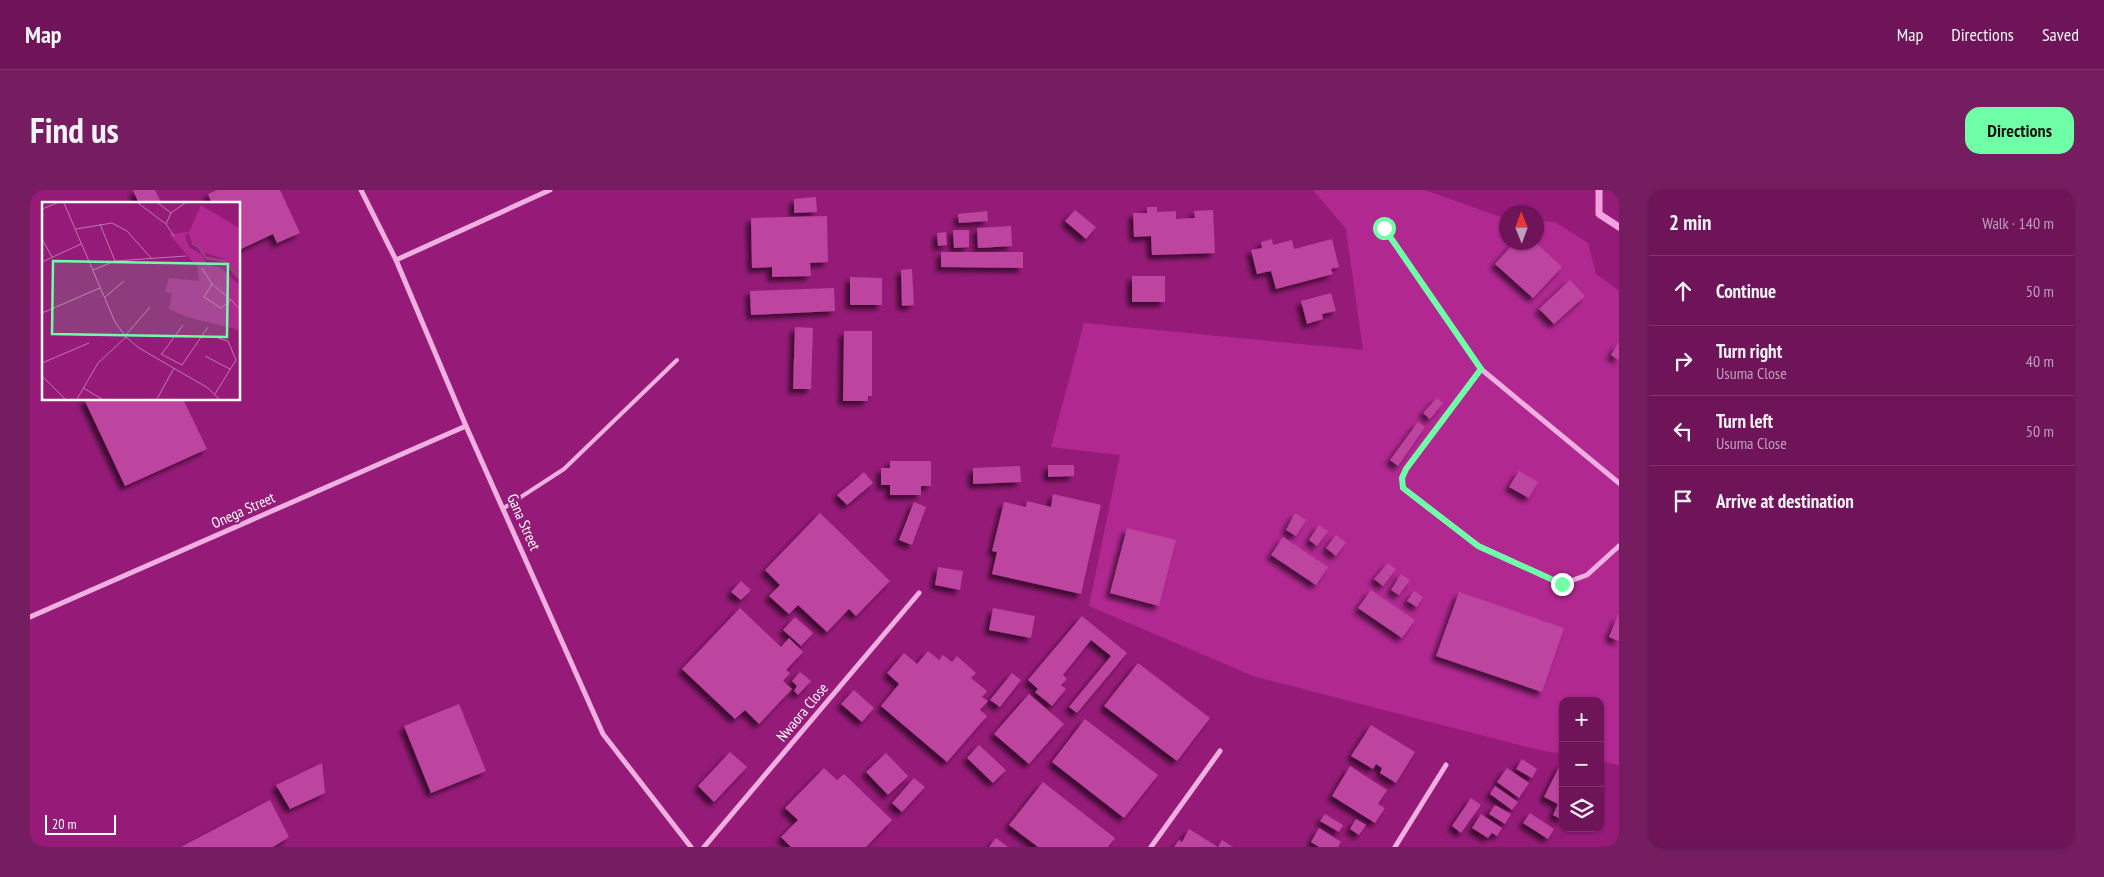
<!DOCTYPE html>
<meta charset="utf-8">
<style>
:root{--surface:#70145a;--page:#751d60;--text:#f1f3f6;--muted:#c09ebb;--line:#823370;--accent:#6effa7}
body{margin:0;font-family:"PT Sans Narrow",sans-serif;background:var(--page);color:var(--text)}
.controls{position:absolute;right:15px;bottom:15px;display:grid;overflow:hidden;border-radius:10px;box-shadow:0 1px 4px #0004}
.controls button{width:45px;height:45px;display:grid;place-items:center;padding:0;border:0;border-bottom:1px solid var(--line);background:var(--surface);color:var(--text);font:25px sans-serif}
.compass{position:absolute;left:1469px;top:15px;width:45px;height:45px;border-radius:50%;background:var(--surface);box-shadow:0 1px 4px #0004;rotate:359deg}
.scale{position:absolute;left:15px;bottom:12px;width:71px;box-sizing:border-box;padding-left:5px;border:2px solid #fff;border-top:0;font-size:14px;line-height:18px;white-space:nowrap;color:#fff;-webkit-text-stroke:4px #961b78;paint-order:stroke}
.stop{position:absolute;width:15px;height:15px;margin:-11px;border:4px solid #6effa7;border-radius:50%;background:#fff}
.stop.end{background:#6effa7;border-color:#fff;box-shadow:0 1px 5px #0008}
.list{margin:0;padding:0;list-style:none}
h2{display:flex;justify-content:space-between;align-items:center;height:65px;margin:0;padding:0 20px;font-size:21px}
h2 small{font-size:16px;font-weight:400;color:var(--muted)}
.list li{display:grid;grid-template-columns:32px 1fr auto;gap:15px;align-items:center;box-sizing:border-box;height:70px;padding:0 20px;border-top:1px solid var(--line)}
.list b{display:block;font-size:19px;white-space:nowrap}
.list p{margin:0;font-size:16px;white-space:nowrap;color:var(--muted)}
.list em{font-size:16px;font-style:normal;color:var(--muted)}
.icon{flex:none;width:28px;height:28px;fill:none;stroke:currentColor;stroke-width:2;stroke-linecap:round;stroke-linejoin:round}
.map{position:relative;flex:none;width:1589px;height:657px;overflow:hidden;border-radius:15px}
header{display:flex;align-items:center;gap:30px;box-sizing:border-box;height:70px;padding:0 25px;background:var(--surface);border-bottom:1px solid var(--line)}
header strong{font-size:24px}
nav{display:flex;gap:28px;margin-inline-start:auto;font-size:18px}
.intro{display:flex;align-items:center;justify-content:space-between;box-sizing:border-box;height:120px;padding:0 30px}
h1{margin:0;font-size:35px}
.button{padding:12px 22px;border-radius:15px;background:var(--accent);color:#111;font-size:18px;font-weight:700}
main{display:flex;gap:30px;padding:0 30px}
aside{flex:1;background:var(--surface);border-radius:15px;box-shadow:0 1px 4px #0004}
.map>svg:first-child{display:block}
.green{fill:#b12891}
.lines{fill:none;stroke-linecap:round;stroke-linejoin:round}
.stream{stroke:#f2a2e0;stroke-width:7}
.building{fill:#bd44a0;filter:url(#shadow)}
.lane{stroke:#f0afe1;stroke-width:4}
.street{stroke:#f0afe1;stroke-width:5}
.route{stroke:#6effa7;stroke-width:6}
.labels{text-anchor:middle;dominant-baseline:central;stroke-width:4.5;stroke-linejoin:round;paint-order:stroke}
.street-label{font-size:15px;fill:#fff;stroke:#961b78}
.inset-river{fill:none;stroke:#984283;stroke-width:2.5}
.inset-road{fill:none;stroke:#c076ae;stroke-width:1}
.view{fill:#6effa7;fill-opacity:0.15;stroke:#6effa7;stroke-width:2.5}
.inset-edge{fill:none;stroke:#fff;stroke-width:2.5}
</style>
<header>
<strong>Map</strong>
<nav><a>Map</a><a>Directions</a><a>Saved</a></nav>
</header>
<div class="intro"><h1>Find us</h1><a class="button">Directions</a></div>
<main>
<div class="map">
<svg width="1589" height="657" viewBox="0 0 1589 657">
<defs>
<filter id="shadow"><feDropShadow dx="-4.5" dy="4.5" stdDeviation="2.5" flood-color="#0009"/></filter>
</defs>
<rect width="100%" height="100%" fill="#961b78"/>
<polygon class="green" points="1283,0 1395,0 1476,29 1476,52 1506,52 1507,31 1525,32 1558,53 1566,84 1589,101 1589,575 1570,571 1570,511 1533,511 1533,564 1509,560 1223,486 1059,416 1090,265 1021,257 1054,133 1333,160 1316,39"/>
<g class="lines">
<polyline class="stream" points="1569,0 1569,24 1589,37"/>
</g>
<g class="building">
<polygon points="103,0 125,0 132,14 109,14"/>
<polygon points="187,0 250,0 270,43 247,53 243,44 209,60 209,14 182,14 178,4"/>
<polygon points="786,7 787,22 764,23 764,9"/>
<polygon points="1117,17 1127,17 1127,22 1146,21 1146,29 1165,28 1164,21 1183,20 1185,63 1122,65 1121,46 1104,47 1103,23 1117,23"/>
<polygon points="1045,20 1066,37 1056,49 1035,31"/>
<polygon points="957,21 958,31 929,33 928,24"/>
<polygon points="797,26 798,72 780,73 781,86 742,87 742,77 722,78 721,28"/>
<polygon points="981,36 982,56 948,58 947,38"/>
<polygon points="923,40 939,40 939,57 924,58"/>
<polygon points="916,42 917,55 908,56 907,43"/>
<polygon points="1242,49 1243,55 1262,50 1264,59 1302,49 1309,77 1301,79 1303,84 1246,99 1241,81 1227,84 1221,60 1232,58 1231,52"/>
<polygon points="1485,52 1505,52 1532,77 1503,108 1465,74"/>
<polygon points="911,62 993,62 993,78 911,77"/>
<polygon points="882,79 884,115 872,116 871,80"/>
<rect x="1102" y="86" width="33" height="26"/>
<polygon points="820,87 852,88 852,115 820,115"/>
<polygon points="1540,90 1555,106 1524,134 1509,119"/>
<polygon points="804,98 805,121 721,125 720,101"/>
<polygon points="1301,103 1306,121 1292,124 1293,129 1277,134 1271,111"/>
<polygon points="765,137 783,138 781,199 763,199"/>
<polygon points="814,141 842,141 842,206 838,206 838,211 813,211"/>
<polygon points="1589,152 1589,170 1581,165"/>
<polygon points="1407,208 1413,213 1400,229 1393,223"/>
<polygon points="54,209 153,209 177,259 95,296"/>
<polygon points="1388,232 1395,237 1368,276 1360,270"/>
<polygon points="860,271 901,271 901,296 891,296 891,305 860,305 860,295 851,295 851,278 860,278"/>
<polygon points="1018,275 1044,275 1044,286 1018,287"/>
<polygon points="990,276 991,292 943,294 943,278"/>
<polygon points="1489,281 1508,292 1499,308 1479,297"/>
<polygon points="834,282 843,293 817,315 807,305"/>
<polygon points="1023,304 1071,315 1051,404 962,384 967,362 962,361 974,312 996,317 997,311 1021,317"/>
<polygon points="884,312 896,317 882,355 869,350"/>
<polygon points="790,323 860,391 826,426 819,419 797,442 768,415 759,424 739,406 750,395 735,380"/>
<polygon points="1265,323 1276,330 1266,346 1256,340"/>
<polygon points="1289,335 1298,341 1287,356 1279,350"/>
<polygon points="1097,338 1146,350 1129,416 1080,403"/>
<polygon points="1306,345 1316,352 1306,366 1296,358"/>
<polygon points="1253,347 1298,377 1286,395 1241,365"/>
<polygon points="1358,373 1366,379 1353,396 1344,389"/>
<polygon points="908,377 933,381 930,400 905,395"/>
<polygon points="1371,384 1380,390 1369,405 1361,400"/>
<polygon points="711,391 721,400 711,410 701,402"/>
<polygon points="1341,400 1385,430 1372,448 1328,418"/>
<polygon points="1384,401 1393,407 1387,417 1377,411"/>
<polygon points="1429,402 1534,438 1512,502 1406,466"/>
<polygon points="710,418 751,457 759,448 773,462 756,480 760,483 753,491 762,499 729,534 715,520 705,529 652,479"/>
<polygon points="963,418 1005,426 1001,448 959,440"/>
<polygon points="1589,423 1589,451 1579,447"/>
<polygon points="1052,426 1097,463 1047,523 1039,517 1081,466 1061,450 1033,485 1037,489 1031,495 1036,499 1022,516 1005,502 1008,499 998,490"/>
<polygon points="765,427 783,443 771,456 753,440"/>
<polygon points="898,461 909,470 913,465 922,472 927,466 946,483 941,488 957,501 952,507 958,511 950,520 957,526 917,572 851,516 869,494 857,483 874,463 887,474"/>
<polygon points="1108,473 1180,528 1147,571 1074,516"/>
<polygon points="770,482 781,491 768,505 764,501 767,496 762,491"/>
<polygon points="982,483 991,490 970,517 960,510"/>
<polygon points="824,500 844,518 832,532 811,514"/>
<polygon points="999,504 1034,534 999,574 964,544"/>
<polygon points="429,514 456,581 401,603 374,536"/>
<polygon points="1055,529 1128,585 1094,628 1022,572"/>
<polygon points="1341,535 1385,562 1366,593 1350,583 1352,578 1346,574 1343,579 1321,566"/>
<polygon points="949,555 976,580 963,593 937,568"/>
<polygon points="700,562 717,577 684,612 668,596"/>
<polygon points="856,563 878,586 858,605 836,582"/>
<polygon points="1492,569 1507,579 1502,588 1486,579"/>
<polygon points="292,573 295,603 260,619 246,595"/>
<polygon points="1531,573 1533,574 1533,630 1523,625 1528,614 1514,607"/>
<polygon points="1320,576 1357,600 1348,614 1355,618 1345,633 1302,606"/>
<polygon points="794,578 807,590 814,584 862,630 836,657 761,657 751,647 768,630 755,618"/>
<polygon points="1477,578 1499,593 1489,608 1467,592"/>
<polygon points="884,588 895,597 872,622 862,613"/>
<polygon points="1013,592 1085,648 1078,657 1008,657 979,635"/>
<polygon points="1465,596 1488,612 1482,620 1460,604"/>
<polygon points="1441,608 1451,615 1431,643 1422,636"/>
<polygon points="240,610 259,647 243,657 151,657"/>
<polygon points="1465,615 1481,624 1475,634 1459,624"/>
<polygon points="1500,623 1524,639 1518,649 1493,633"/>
<polygon points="1295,624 1313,635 1309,642 1290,631"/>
<polygon points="1451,624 1472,638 1467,646 1462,643 1458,648 1442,638"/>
<polygon points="1326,629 1336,635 1329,645 1320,639"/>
<polygon points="1289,638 1311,652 1308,657 1289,657 1281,652"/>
<polygon points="1159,639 1188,657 1192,650 1203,657 1144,657 1149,650 1152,652"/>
<polygon points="966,648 978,657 959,657"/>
</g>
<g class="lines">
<polyline class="lane" points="474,318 534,279 647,170"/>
<g class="street">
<polyline points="331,0 366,70 436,236 573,544 661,657"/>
<polyline points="1354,38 1451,179 1589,293"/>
<polyline points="366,70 520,0"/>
<polyline points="1451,179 1376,279 1372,288 1373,298 1449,356 1532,394 1557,385 1589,356"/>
<polyline points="0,427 436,236"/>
<polyline points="674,657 889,403"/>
<polyline points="1121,657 1190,561"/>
<polyline points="1365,657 1416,575"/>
</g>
</g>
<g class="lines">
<polyline class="route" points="1354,38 1451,179 1376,279 1372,288 1373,298 1448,356 1532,394"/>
</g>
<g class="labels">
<g class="street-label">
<text transform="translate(213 320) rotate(-24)">Onega Street</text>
<text transform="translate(494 332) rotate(66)">Gana Street</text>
<text transform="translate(772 522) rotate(-50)">Nwaora Close</text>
</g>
</g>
<g transform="translate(12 12)">
<rect width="198" height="198" fill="#961b78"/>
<path d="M 159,3 L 197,26 L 197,74 L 182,57 L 161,50 L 158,44 L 149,39 L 147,31 L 143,34 L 147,45 L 159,52 L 165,62 L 179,66 L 197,83 L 197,128 L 145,115 L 127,107 L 130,91 L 123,90 L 127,76 L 157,79 L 156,66 L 127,32 L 147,30 Z" fill="#b12891"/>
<path class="inset-river" d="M 150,41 L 157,45 L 164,56 L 182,59 L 198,77"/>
<path class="inset-road" d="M 22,1 L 73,120 L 84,135 L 97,146 L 166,186 L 177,197M 96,1 L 124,22 L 132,34M 116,1 L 129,11M 0,7 L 15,1M 58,22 L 73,59M 124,22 L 129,11 L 143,1M 34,27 L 70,21 L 85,29 L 110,57M 0,37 L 10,55M 0,60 L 39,42M 160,66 L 170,82 L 189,98M 51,68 L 73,59 L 144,54M 170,82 L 162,95 L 179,106 L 189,98 L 198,107M 63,95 L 82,79M 0,111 L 58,86M 83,134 L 108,105M 119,152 L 140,163 L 166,125M 119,153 L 141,123M 163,154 L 188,167M 0,161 L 47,141M 0,174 L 23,197M 41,186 L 60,197M 173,192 L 194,158 L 186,139 L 176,136M 35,197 L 56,161 L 84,135M 115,197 L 132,166"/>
<path class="view" d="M 11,59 L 186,62 L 185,135 L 10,132 Z"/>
<rect width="198" height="198" class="inset-edge"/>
</g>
</svg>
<div class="controls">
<button>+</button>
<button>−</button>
<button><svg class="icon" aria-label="layers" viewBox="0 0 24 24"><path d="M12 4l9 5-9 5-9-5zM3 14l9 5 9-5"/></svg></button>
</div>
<svg class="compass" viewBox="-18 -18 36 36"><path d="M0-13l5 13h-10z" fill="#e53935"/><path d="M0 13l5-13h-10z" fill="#c09ebb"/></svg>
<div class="scale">20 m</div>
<div class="stop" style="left:1354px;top:38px"></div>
<div class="stop end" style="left:1532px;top:394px"></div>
</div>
<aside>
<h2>2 min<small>Walk · 140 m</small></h2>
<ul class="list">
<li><svg class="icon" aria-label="ahead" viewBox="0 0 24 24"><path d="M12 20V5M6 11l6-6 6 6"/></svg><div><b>Continue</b></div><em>50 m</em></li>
<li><svg class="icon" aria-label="right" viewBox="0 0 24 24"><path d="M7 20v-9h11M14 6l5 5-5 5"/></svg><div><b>Turn right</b><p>Usuma Close</p></div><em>40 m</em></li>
<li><svg class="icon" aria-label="left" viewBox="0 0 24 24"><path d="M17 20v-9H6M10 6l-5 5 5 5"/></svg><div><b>Turn left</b><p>Usuma Close</p></div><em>50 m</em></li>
<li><svg class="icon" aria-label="arrive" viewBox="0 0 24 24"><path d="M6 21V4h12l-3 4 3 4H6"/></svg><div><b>Arrive at destination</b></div></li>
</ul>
</aside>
</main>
